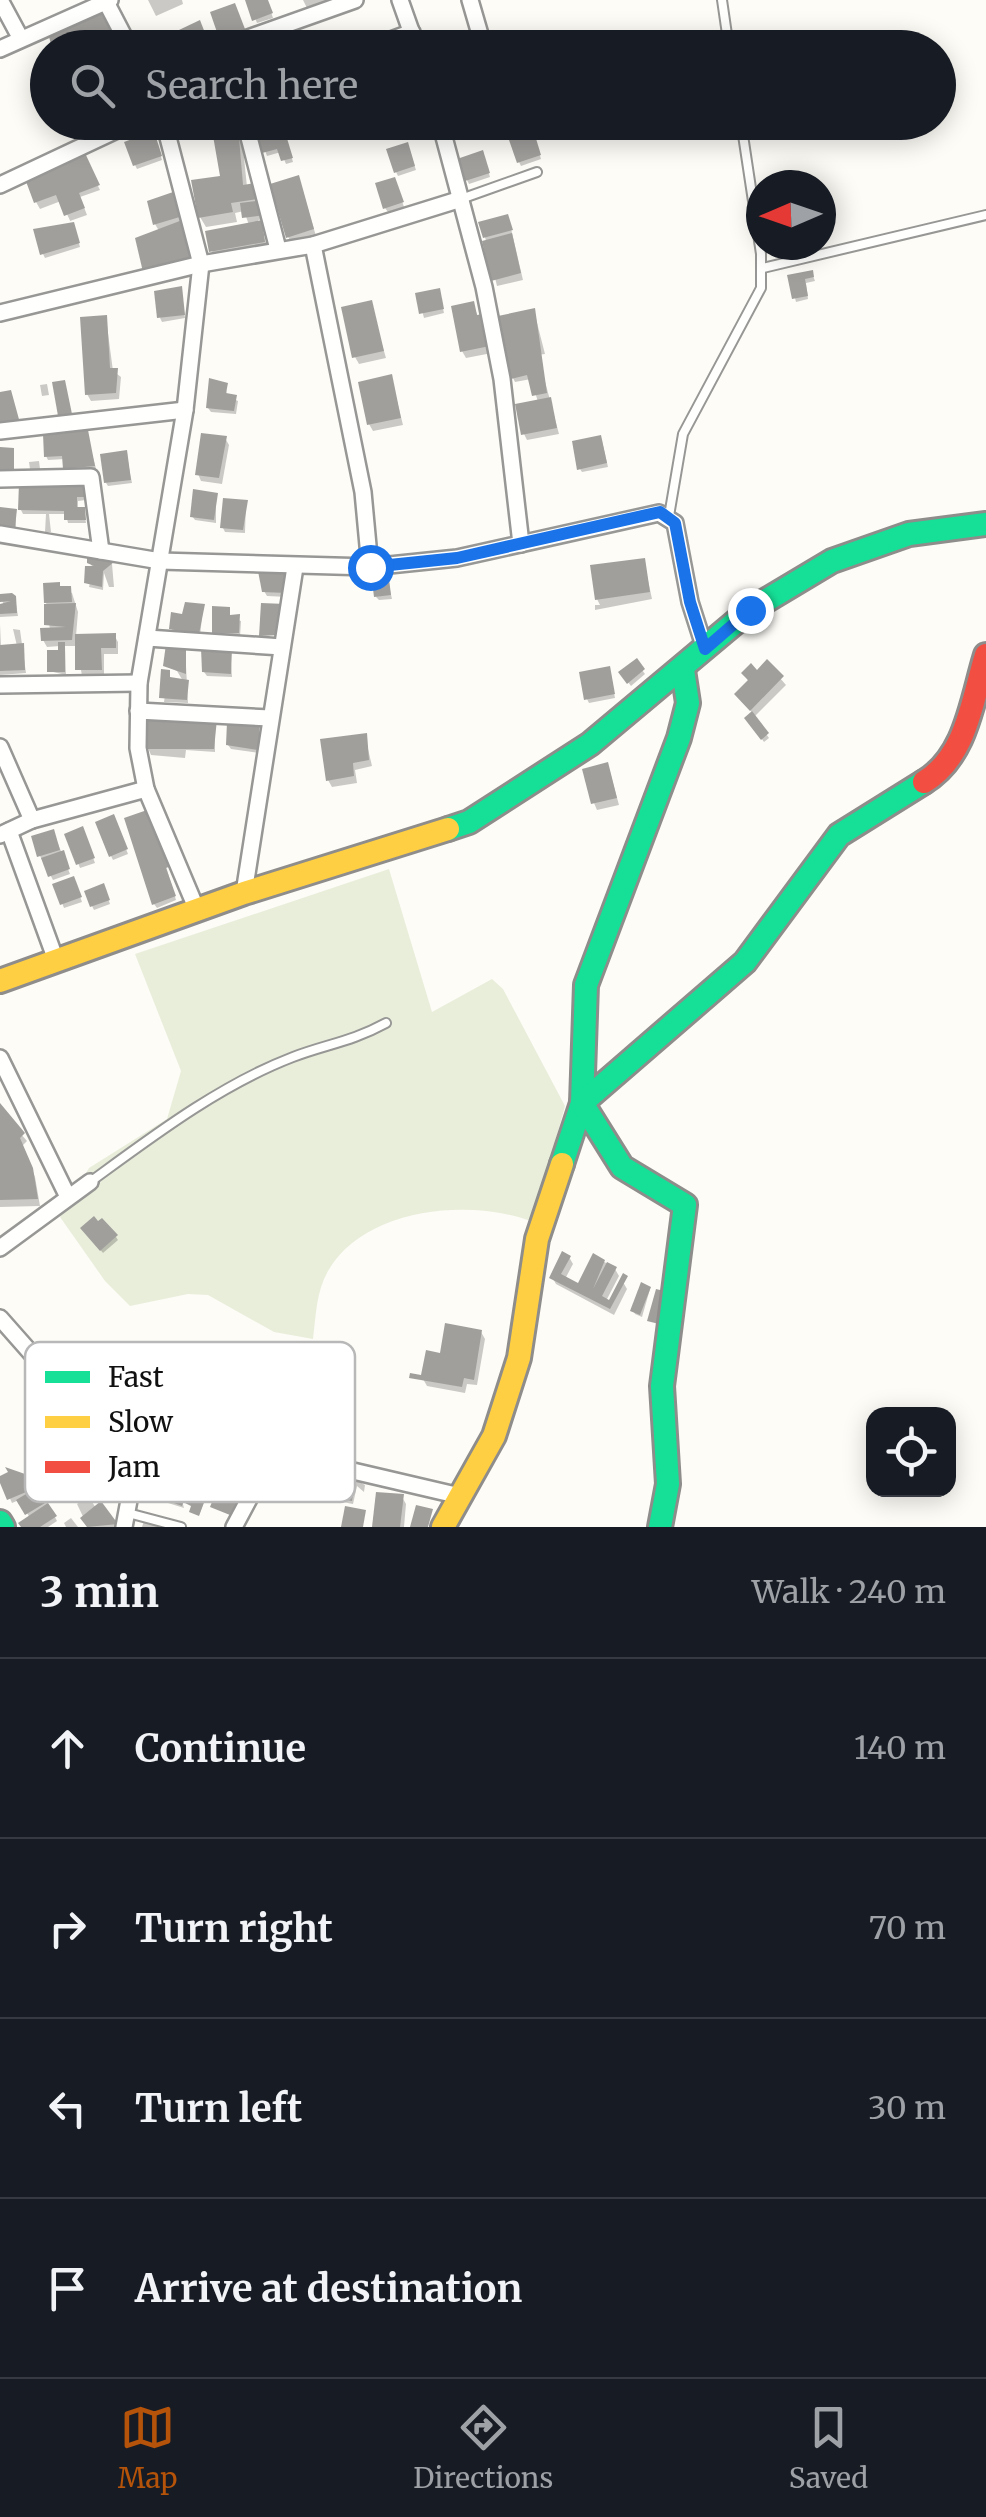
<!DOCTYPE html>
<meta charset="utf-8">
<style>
:root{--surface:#171b24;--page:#242831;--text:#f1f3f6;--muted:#9ea1a6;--line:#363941;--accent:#b45309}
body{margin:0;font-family:Merriweather,serif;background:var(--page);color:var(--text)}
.controls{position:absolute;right:30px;bottom:30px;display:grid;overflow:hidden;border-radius:20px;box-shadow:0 5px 25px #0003}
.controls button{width:90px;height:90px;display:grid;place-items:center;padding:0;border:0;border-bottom:2px solid var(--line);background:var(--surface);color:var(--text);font:50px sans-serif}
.compass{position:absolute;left:746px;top:170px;width:90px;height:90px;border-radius:50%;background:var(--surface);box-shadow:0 5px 25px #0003;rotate:268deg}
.stop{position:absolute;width:30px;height:30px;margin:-22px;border:8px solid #1a73e8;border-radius:50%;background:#fff}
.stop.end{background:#1a73e8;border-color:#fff;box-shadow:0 2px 10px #0008}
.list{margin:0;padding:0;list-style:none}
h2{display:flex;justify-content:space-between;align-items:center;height:130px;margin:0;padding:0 40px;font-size:42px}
h2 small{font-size:32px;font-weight:400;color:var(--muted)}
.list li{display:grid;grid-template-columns:65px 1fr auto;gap:30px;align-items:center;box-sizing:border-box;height:180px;padding:0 40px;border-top:2px solid var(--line)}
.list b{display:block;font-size:38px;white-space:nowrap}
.list em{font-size:32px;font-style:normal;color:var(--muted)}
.icon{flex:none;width:55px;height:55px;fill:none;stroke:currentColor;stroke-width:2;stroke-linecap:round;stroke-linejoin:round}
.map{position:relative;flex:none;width:986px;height:1527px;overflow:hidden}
.search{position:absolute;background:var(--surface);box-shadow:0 5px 25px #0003;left:30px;right:30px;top:30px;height:110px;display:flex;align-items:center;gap:25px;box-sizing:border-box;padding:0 35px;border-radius:55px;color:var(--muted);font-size:38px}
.sheet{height:850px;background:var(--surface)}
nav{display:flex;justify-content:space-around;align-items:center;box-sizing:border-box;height:140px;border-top:2px solid var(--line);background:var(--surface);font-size:28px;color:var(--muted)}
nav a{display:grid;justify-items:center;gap:5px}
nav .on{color:var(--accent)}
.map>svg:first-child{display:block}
.cemetery{fill:#e9eedb}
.shadow{fill:#0003}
.building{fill:#a19f9c}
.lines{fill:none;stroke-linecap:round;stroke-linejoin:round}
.lane-casing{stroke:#979795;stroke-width:12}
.street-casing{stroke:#979795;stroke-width:20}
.fast-casing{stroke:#8e8d8b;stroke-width:28}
.slow-casing{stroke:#8e8d8b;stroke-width:28}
.jam-casing{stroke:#8e8d8b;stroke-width:28}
.lane{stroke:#fffffe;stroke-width:8}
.street{stroke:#fffffe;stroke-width:15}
.fast{stroke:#16e098;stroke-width:22}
.slow{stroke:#ffcf43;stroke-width:22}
.jam{stroke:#f24e42;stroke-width:22}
.route{stroke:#1a73e8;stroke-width:12}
.key{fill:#fff;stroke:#b8b8b8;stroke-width:2.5}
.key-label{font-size:28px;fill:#111}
</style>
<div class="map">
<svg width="986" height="1527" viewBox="0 0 986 1527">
<rect width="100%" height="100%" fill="#fdfcf7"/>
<path class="cemetery" d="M 389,869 L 432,1012 L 492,979 L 503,989 L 565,1106 L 533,1222 C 471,1198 365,1207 328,1271 C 316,1292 316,1316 313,1339 L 274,1332 L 208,1295 L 188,1294 L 130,1306 L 105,1281 L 60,1217 L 89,1168 L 167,1119 L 181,1071 L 135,954 Z"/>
<g class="shadow">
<polygon points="148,0 182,0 183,4 156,16"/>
<polygon points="248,0 267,0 273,18 257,23"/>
<polygon points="303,0 345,0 309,12"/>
<polygon points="111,22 118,42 103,48 55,48"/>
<polygon points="203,29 209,48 146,48"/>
<polygon points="278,36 283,48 265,48 263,40"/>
<polygon points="81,122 131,122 89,139"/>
<polygon points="372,122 390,122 393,131 378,136"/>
<polygon points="237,129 242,138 247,187 254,186 266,219 258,220 268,248 216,258 212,251 249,225 244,211 235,213 237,222 206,227 200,217 223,178"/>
<polygon points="283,129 293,162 286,164 281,152 267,156 260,137"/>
<polygon points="155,138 162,160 137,169 135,165"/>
<polygon points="535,139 541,159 521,166 519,162"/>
<polygon points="409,149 416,170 398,176 396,172"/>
<polygon points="83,156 100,190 80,197 87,215 70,221 75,229 80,247 45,258 43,254 72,225 61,201 40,209 36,202"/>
<polygon points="484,157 490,177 469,184 467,180"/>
<polygon points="396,183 404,207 388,212 385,208"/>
<polygon points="301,185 316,236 292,243 288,237"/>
<polygon points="177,198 184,222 159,231 155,224"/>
<polygon points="509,220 523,280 497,286 485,237"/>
<polygon points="812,273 815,281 806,283 808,299 796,302 790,277"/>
<polygon points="181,289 185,318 162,322 160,318"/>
<polygon points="418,295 440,295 444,313 424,318"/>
<polygon points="370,303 386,358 359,364 355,357"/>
<polygon points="473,304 492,353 466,358 462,351"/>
<polygon points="534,311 545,354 538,355 559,434 527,440 524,434 538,402 531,379 515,382 513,378"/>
<polygon points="106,318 113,371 121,377 119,399 91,401 87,394"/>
<polygon points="391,377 403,425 373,431 369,424"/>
<polygon points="47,384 49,395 42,396 40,385"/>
<polygon points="226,385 227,396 238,401 236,414 211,412 208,408"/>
<polygon points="86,432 97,472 69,475 65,459 48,460 46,456"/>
<polygon points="225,438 229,445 222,484 201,481 198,474"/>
<polygon points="602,441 608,467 582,472 580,469"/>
<polygon points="126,453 132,483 108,486 106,483"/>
<polygon points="39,461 40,469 30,469 29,462"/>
<polygon points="84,489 86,500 78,501 78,510 84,510 86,523 68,523 66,514 49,514 51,532 45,532 46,514 23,514 21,510"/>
<polygon points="216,495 216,523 195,520 192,516"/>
<polygon points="246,502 245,533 225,532 223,528"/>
<polygon points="0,510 16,511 16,530 0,528"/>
<polygon points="89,559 112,564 114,587 109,587 104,573 103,590 89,587 93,569"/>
<polygon points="644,561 652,599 595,610 595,605 600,605 597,599"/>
<polygon points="287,575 288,597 267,596 264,591"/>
<polygon points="388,581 392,599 379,600 376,597"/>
<polygon points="61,589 72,593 78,612 76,636 114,635 118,642 118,654 104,654 104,676 82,676 77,646 65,646 66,675 49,671 60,646 47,647 43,640 50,630 46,602"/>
<polygon points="15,598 18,616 0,617 0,606 5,606 2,601"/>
<polygon points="203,606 200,637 174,633 172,629 183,616"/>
<polygon points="228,609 231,618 241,621 240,637 216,637 214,633"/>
<polygon points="0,624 1,647 17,646 13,629 20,630 26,673 0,675"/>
<polygon points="185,647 188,703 164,702 168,672 171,679 183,681 177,671 165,665"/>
<polygon points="230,650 232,677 207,676 204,672"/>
<polygon points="636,662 645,674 631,686 621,673"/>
<polygon points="767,663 786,685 754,717 769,738 764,742 747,718 753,713 741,701 749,682 744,674 757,673"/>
<polygon points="610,672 615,698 589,703 587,699"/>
<polygon points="215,722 215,752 186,750 185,758 151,755 148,748"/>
<polygon points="258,727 259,753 231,749 228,745"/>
<polygon points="365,736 372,766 355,770 357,783 332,787 328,780"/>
<polygon points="610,772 619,805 597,810 594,803"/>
<polygon points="151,816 176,900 157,908 154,904"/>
<polygon points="115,821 128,854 113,860 111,856"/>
<polygon points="84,833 95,863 80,868 67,835"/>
<polygon points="55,836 70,874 53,880 40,856"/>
<polygon points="75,882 82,902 64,908 55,885"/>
<polygon points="105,890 110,904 94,910 92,906"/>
<polygon points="0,1110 27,1141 22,1146 35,1177 40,1206 0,1207"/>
<polygon points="85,1232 116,1237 118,1240 103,1253"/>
<polygon points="569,1257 573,1264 565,1279 579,1286 603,1261 615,1269 619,1276 606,1301 610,1303 623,1282 627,1289 614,1315 556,1284 552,1277"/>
<polygon points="650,1289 642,1317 635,1314 633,1310"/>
<polygon points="481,1332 485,1339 477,1385 467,1384 465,1393 427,1386 423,1379 442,1355"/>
<polygon points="9,1469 23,1476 31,1494 40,1488 57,1521 48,1527 24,1527 30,1518 19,1500 12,1503 1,1478 11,1474"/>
<polygon points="355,1479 365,1485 364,1492 357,1486 353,1504 332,1500 330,1496"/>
<polygon points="164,1481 169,1490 178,1486 181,1491 184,1485 198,1489 196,1495 205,1500 199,1515 191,1497 180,1493 184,1508 168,1503 164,1494 162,1499 140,1489"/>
<polygon points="88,1496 96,1508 101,1505 117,1527 88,1527 77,1504"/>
<polygon points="402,1497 406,1504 404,1527 375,1527"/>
<polygon points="71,1518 78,1527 66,1527 64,1523"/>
<polygon points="144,1521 164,1527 142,1527"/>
</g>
<g class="building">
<polygon points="245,0 268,0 273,13 252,21"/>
<polygon points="235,3 245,29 219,38 210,12"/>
<polygon points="108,12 116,35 86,48 52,48 48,33"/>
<polygon points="200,20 208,41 192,48 141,48"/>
<polygon points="282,122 293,158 281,161 277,149 262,153 257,136"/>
<polygon points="238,126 243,185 255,183 258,199 231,203 233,212 198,218 191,180 220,176 212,130"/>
<polygon points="154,131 162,156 133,166 124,142"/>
<polygon points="534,132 541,155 517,163 509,140"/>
<polygon points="408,142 415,166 394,173 386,149"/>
<polygon points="483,150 490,173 465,181 457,159"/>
<polygon points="85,153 100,185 79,193 85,208 64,216 56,195 34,203 24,176"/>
<polygon points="299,175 314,229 286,238 270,184"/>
<polygon points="395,177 404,202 383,209 375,183"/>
<polygon points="176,191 183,216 153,225 147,201"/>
<polygon points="264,200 265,215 242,218 240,203"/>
<polygon points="508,214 513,230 483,238 478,222"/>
<polygon points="185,219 194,259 143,272 135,238"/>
<polygon points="262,220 265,242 209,252 205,231"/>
<polygon points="74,222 80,243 40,255 33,229"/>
<polygon points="512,233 521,273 491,281 482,241"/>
<polygon points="813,270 814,277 805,279 808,296 792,299 787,275"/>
<polygon points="182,286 185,315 157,318 154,291"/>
<polygon points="440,288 444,309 419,314 415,293"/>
<polygon points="372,300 384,351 352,358 341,307"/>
<polygon points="474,301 477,315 483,314 490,346 460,352 451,306"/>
<polygon points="535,308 547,393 532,396 527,375 511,379 498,316"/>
<polygon points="107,315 110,368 118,368 116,393 85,395 80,317"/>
<polygon points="392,374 401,418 367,425 358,382"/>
<polygon points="209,378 228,383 226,393 237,395 234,411 206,408"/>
<polygon points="65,380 72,414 58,416 52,382"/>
<polygon points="11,390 20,423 0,426 0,392"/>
<polygon points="551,397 557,428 521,435 515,404"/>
<polygon points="88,430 95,466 63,469 62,456 44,457 43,434"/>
<polygon points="201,433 227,436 219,478 195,475"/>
<polygon points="601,435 607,463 577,470 572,441"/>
<polygon points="0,447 14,448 14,469 0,469"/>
<polygon points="127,450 131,480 104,483 100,454"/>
<polygon points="19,483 85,486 85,497 77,497 77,507 85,507 86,520 64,520 64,511 18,510"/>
<polygon points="193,489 218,493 214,520 190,517"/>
<polygon points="223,498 248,500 243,530 220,528"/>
<polygon points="0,507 17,509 15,527 0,525"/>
<polygon points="87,556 114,562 103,571 102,587 84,583 85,566 94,566 87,563"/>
<polygon points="645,558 650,592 595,600 590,565"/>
<polygon points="258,571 289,572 287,593 262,592"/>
<polygon points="389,579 391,595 374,597 372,581"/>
<polygon points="60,582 60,586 71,586 72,602 44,603 43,583"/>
<polygon points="12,593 16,596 17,613 0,614 0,604 11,601 0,602 0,594"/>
<polygon points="185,602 205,604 199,634 169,629 171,612 182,614"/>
<polygon points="76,603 72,640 41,641 40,628 66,627 44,625 44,604"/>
<polygon points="261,603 286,604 282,635 259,636"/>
<polygon points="212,606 230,607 230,615 240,614 239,633 212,634"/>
<polygon points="116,633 116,648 101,648 102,670 75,670 75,634"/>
<polygon points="58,642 65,642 65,672 47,672 47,650 58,650"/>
<polygon points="24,643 25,670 0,671 0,645"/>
<polygon points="166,644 186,645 186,674 163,666"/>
<polygon points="201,648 232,648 231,674 202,672"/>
<polygon points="637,658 645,669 627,684 618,672"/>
<polygon points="767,659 784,676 750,711 734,694 748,680 741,673 751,663 757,670"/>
<polygon points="610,666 615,694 584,700 579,672"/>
<polygon points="161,669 170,670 170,677 189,680 187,700 159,698"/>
<polygon points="752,711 769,733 761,740 744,718"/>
<polygon points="147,718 217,719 214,749 145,749"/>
<polygon points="227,722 260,724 258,750 226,745"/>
<polygon points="367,733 369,760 353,763 354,776 326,781 320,739"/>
<polygon points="608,762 617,798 591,804 582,769"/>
<polygon points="150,809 171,866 166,868 176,896 152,905 124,818"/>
<polygon points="114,814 128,849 109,857 95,822"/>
<polygon points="83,826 95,858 76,865 64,834"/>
<polygon points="54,829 60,850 37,857 31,836"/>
<polygon points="64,850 70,869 48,877 41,858"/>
<polygon points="74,876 82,897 60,905 52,884"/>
<polygon points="104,883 110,900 90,907 84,891"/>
<polygon points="0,1103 25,1133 20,1138 33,1168 38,1199 0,1200"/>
<polygon points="94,1216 98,1221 102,1218 118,1235 100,1251 80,1228"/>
<polygon points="562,1251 571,1256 561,1274 578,1283 593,1253 605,1260 593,1289 607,1262 617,1267 602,1296 609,1300 623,1273 628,1276 610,1309 549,1278"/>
<polygon points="641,1282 651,1287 640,1315 630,1311"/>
<polygon points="656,1289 672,1293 663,1325 647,1321"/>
<polygon points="445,1323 482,1330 474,1380 464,1378 462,1387 409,1378 410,1373 421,1375 426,1350 440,1353"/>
<polygon points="5,1467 25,1474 31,1490 7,1500 0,1483 0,1476 8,1472"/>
<polygon points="331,1473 356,1477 352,1501 327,1497"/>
<polygon points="170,1480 180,1484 176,1493 185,1497 182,1506 163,1499"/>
<polygon points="41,1485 50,1500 25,1515 16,1500"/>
<polygon points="194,1485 199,1487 196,1493 206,1497 199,1516 189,1512 191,1506 185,1503"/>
<polygon points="217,1489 242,1500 235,1517 210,1507"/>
<polygon points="376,1492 404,1494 400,1527 372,1527"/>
<polygon points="101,1501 118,1524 87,1527 80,1518"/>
<polygon points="48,1503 57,1516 40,1527 21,1527 18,1523"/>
<polygon points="416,1505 433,1509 428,1527 410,1527"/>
<polygon points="345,1506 366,1510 363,1527 341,1527"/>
</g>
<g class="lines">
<defs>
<g id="lane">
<polyline points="722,0 729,48"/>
<polyline points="461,199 537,172"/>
<polyline points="763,268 986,215"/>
<polyline points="669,516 683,434 761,288 761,254 741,122"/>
<path d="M 90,1182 C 153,1136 220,1085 293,1057 C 327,1044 351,1042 386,1023"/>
<polyline points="128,1513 181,1527"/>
</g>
<g id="street">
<polyline points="0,0 21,39"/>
<polyline points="105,0 130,48"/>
<polyline points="400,0 417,48"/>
<polyline points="470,0 484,48"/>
<polyline points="220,48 355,0"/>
<polyline points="369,48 412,32"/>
<polyline points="0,49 110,0"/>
<polyline points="164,122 201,264 185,410 139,683 138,748 146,789 197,910"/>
<polyline points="245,122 278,249"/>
<polyline points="440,122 484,287 502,379 521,544"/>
<polyline points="0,185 134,122"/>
<polyline points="313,245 363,492 370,567"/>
<polyline points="0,313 201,264 313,245 461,199"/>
<polyline points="0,431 185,410"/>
<polyline points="0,479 91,477 101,551"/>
<polyline points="0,534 160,561 370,567 457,558 659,513 675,523 690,602 705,649"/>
<polyline points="147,638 282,647"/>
<polyline points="0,685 139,683"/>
<polyline points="138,711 270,718"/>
<polyline points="0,747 32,820"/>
<polyline points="9,831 57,963"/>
<polyline points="0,835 32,820 146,789"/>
<polyline points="244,893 295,567"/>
<polyline points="0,1058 68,1197"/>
<polyline points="0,1248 90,1182"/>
<polyline points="0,1318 53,1378 91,1401 186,1432 460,1496"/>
<path d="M 124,1527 L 133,1479 C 159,1454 221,1484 251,1493"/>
<polyline points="234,1527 273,1454"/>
</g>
<g id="fast">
<polyline points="448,829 469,822 590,744 750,610 832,561 909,534 986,524"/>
<polyline points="562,1164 582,1103 586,985 679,738 688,703 683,670"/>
<polyline points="0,1522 3,1527"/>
<polyline points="660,1527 668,1484 662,1386 685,1205 622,1167 582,1103 745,962 839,835 924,782"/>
</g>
<g id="slow">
<polyline points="0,981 244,893 448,829"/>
<polyline points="443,1527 494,1436 519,1358 537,1239 562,1164"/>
</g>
<path id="jam" d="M 924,782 C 967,756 972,700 986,655"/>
</defs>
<use href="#lane" class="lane-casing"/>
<use href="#street" class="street-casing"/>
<use href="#fast" class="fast-casing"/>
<use href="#slow" class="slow-casing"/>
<use href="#jam" class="jam-casing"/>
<use href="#lane" class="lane"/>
<use href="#street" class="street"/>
<use href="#fast" class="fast"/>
<use href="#slow" class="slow"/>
<use href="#jam" class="jam"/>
</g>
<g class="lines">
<polyline class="route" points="370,567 457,558 660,512 675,523 690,602 705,649 750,610"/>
</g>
<rect x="25" y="1342" width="330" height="160" rx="15" class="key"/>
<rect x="45" y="1371" width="45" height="12" fill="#16e098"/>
<rect x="45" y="1416" width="45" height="12" fill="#ffcf43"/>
<rect x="45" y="1461" width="45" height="12" fill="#f24e42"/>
<g class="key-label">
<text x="108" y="1387">Fast</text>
<text x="108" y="1432">Slow</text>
<text x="108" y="1477">Jam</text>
</g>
</svg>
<div class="controls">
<button><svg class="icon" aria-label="locate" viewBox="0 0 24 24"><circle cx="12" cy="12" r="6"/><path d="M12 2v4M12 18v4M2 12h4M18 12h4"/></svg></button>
</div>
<svg class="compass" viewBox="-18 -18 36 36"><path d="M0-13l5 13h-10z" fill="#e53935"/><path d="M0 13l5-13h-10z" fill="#9ea1a6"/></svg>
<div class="stop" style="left:370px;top:567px"></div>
<div class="stop end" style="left:750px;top:610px"></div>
<div class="search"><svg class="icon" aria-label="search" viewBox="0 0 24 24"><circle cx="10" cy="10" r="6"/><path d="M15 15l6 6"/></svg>Search here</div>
</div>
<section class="sheet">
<h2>3 min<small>Walk · 240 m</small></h2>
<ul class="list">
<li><svg class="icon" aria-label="ahead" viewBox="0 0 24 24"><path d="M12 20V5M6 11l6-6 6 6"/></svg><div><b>Continue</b></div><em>140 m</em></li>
<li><svg class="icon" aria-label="right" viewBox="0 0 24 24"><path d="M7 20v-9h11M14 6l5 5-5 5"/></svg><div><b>Turn right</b></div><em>70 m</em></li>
<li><svg class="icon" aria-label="left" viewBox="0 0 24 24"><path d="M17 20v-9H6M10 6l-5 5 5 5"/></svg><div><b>Turn left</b></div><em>30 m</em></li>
<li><svg class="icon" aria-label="arrive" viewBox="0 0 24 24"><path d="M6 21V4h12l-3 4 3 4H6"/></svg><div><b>Arrive at destination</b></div></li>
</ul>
</section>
<nav>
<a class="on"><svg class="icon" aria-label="map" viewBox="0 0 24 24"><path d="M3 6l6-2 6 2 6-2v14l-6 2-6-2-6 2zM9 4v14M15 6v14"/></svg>Map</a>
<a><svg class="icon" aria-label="directions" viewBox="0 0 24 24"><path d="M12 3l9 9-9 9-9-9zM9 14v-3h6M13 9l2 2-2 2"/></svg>Directions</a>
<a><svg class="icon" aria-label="saved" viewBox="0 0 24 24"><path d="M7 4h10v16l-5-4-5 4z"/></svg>Saved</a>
</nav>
